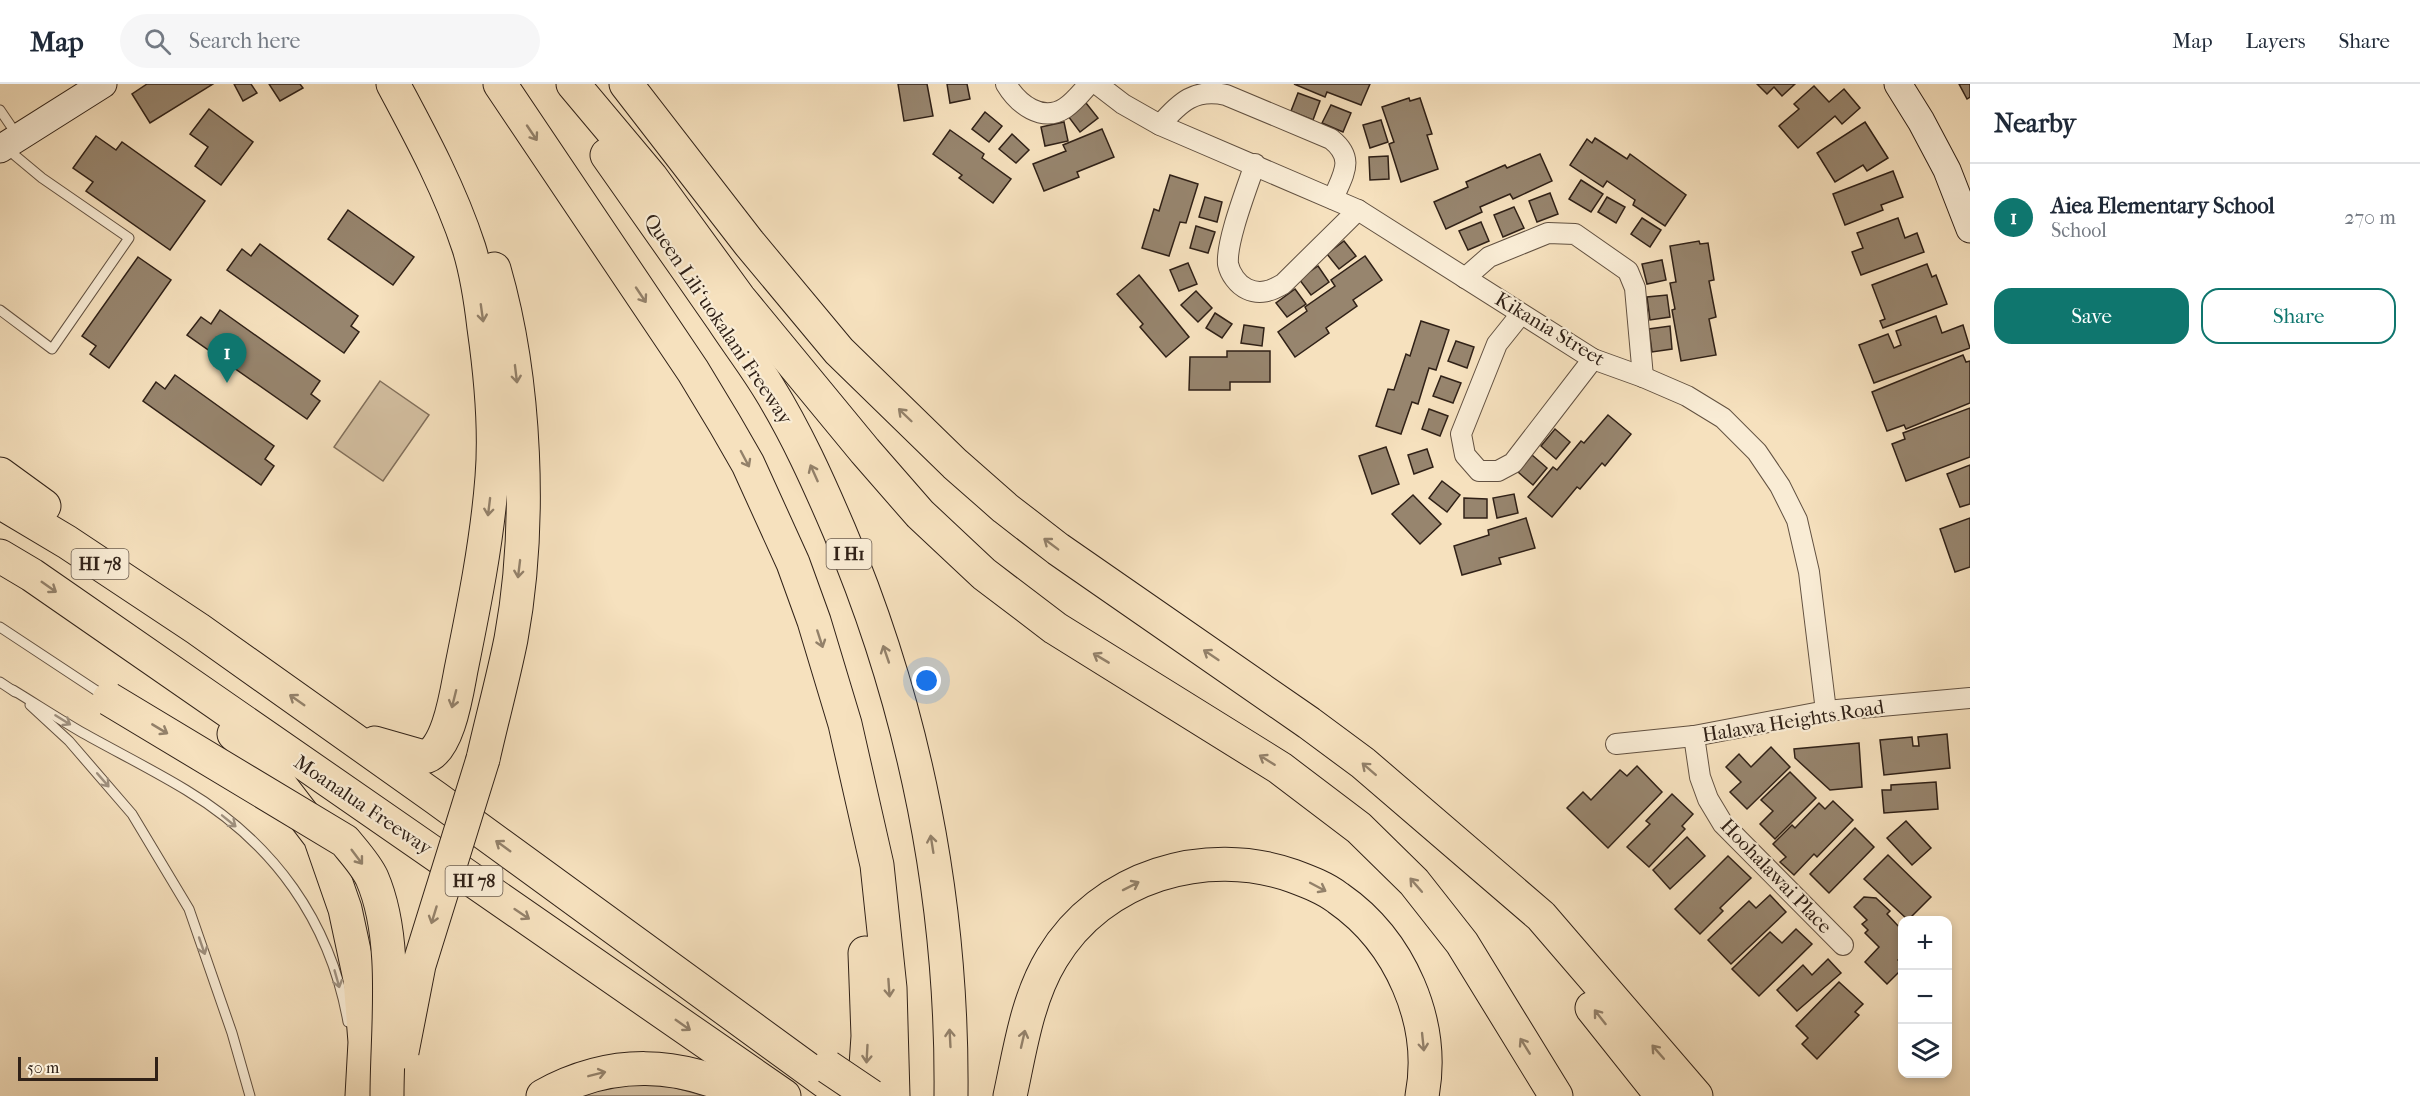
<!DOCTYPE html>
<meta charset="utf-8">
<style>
:root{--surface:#fff;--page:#f6f6f7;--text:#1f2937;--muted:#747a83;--line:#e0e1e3;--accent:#0f766e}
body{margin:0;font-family:"IM FELL French Canon",serif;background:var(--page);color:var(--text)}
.controls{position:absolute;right:18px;bottom:18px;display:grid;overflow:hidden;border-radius:12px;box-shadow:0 3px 9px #0003}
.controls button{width:54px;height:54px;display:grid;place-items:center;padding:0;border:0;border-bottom:2px solid var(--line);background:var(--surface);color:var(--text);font:30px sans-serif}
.scale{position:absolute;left:18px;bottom:15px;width:140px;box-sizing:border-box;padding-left:6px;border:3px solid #302117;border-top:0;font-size:16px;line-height:21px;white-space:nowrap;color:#302117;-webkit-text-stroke:4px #f9ecd5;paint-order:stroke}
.you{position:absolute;left:927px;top:597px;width:21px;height:21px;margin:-15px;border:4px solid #fff;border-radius:50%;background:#1a73e8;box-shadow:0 0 0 9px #1a73e833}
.badge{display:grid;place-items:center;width:39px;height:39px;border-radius:50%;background:var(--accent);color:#fff;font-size:20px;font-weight:700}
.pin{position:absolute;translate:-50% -50px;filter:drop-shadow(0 2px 3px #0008)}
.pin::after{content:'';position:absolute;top:32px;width:21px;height:18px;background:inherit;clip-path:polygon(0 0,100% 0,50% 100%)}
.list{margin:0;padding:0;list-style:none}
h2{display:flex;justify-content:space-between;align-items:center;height:78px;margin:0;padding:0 24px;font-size:26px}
h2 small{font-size:20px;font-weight:400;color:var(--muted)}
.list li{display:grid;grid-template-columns:39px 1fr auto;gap:18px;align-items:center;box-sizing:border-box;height:108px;padding:0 24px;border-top:2px solid var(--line)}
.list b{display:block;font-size:22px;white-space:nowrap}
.list p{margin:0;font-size:20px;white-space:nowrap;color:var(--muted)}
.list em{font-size:20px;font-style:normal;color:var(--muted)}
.actions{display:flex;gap:12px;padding:18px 24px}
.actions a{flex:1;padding:14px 0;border:2px solid var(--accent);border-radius:18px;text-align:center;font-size:21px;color:var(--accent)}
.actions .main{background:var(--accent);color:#fff}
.icon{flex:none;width:33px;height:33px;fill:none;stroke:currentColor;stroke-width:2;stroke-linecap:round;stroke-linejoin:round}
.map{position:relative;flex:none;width:1970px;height:1012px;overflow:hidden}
header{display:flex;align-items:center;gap:36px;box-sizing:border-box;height:84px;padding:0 30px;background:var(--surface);border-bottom:2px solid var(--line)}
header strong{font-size:28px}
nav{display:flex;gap:33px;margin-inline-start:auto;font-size:21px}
.search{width:420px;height:54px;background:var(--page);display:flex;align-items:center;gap:15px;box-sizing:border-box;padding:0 21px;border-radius:33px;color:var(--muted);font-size:22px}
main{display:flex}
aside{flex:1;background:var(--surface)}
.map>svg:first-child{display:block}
.green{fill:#d4c0a2;stroke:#82705c;stroke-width:1.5}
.building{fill:#97856e;stroke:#302117;stroke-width:1.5}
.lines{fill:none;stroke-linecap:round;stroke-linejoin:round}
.lane-casing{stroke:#625141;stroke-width:11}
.street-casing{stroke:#625141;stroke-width:22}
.secondary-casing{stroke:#302117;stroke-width:29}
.highway-casing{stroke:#302117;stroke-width:35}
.lane{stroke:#f9ecd5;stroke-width:9}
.street{stroke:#f9ecd5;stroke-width:20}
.secondary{stroke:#f9ecd5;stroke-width:27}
.highway{stroke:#f6e1be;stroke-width:33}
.highway-bridge-casing{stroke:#302117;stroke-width:35;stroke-linecap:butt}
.highway-bridge{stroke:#f6e1be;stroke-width:33}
.oneway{stroke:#93816a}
.oneway2{stroke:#9f9180}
.labels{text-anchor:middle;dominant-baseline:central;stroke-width:4.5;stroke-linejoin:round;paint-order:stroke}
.shield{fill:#f9ecd5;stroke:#6c5e50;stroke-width:1.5}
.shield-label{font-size:18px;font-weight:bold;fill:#302117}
.street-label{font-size:20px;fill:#302117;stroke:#f9ecd5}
</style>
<header>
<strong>Map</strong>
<div class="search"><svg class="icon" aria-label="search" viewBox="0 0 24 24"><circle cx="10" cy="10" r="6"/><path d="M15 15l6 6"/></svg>Search here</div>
<nav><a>Map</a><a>Layers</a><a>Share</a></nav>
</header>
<main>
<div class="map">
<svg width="1970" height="1012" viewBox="0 0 1970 1012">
<rect width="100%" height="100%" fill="#f6e1be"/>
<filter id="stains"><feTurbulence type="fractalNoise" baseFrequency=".00333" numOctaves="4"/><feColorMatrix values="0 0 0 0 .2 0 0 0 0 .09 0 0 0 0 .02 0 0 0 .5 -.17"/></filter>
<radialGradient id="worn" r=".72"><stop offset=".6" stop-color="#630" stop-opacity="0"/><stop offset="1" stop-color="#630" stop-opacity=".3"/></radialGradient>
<g class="green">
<polygon points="380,297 429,331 383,397 334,363"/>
<polygon points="644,999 669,1002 705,1012 573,1012 590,1006"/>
</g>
<g class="building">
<polygon points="147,0 213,0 150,39 132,10"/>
<polygon points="234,0 251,0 257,9 243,17"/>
<polygon points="269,0 300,0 303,4 280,17"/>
<polygon points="898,0 927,0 933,32 904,37"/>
<polygon points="947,0 967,0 970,15 950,19"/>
<polygon points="1294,0 1370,0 1361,21 1327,8 1325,13"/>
<polygon points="1757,0 1795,0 1782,12 1774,3 1767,10"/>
<polygon points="1959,0 1970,0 1970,13 1967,15"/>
<polygon points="1814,2 1829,18 1844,5 1860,24 1842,40 1835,32 1798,64 1779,42 1799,25 1794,20"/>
<polygon points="1298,9 1320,17 1313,36 1291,27"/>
<polygon points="1409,14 1410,17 1420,14 1432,50 1427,51 1438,85 1401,98 1389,60 1394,58 1382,23"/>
<polygon points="1086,19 1098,34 1080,48 1068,32"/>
<polygon points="1331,21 1351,29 1343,48 1322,39"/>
<polygon points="209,25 253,58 221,101 195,82 208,63 190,50"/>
<polygon points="985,28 1002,42 989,58 972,45"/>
<polygon points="1381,36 1388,58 1370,64 1363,41"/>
<polygon points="1064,38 1068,57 1045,62 1041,43"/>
<polygon points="1865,38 1888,74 1867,87 1863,81 1835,98 1817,69"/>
<polygon points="1102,45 1114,73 1077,88 1079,93 1044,107 1033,80 1066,67 1063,61"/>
<polygon points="950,46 984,70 982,74 1011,95 993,119 959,94 962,91 933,70"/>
<polygon points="1012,50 1029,66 1016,79 999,65"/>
<polygon points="96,52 116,66 122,58 205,117 170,166 86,107 93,98 73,84"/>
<polygon points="1595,54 1627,75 1630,70 1686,111 1665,142 1633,121 1635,116 1607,97 1603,103 1570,81 1587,55 1592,59"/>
<polygon points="1540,70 1552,97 1513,115 1510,110 1480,123 1482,128 1446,145 1434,118 1468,103 1466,98 1505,81 1507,84"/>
<polygon points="1388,72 1389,95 1370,96 1369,73"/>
<polygon points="1893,87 1903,113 1881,121 1883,126 1845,141 1833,110"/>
<polygon points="1170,91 1198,100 1186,139 1180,138 1169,172 1142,164 1154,125 1159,127"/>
<polygon points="1581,96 1603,110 1591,128 1569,115"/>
<polygon points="1550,109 1558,130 1537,138 1529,117"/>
<polygon points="1205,113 1222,118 1217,138 1199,133"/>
<polygon points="1607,113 1625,123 1616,139 1598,128"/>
<polygon points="1514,123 1524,144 1503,153 1494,131"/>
<polygon points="348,126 414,173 393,201 328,155"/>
<polygon points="1642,134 1661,146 1650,163 1631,150"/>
<polygon points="1898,134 1905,154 1917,149 1924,168 1861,191 1852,168 1863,164 1857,149"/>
<polygon points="1481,138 1489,157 1468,166 1459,147"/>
<polygon points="1196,142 1215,148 1208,169 1190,164"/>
<polygon points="1344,157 1356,172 1339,185 1327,170"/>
<polygon points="1699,157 1700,160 1708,159 1714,196 1709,197 1716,233 1709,235 1716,271 1681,277 1672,226 1675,225 1670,199 1676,198 1670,162"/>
<polygon points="260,160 358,232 351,242 359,248 344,269 227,186 242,165 251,172"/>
<polygon points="1365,172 1382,196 1353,216 1357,222 1326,244 1329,249 1295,273 1278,248 1307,227 1305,223 1335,202 1331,196"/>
<polygon points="138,173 171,196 109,284 90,270 96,262 82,252"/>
<polygon points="1662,176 1666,196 1647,200 1642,180"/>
<polygon points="1188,179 1197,200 1179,207 1170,186"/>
<polygon points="1927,180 1932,193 1936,191 1947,220 1883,244 1880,237 1885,235 1872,201"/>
<polygon points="1318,182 1329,198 1311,211 1299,195"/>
<polygon points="1139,191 1189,253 1166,273 1140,243 1143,240 1117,210"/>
<polygon points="1295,205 1306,220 1287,233 1276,219"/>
<polygon points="1196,207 1212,224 1198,238 1181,221"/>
<polygon points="1667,211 1670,233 1650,236 1647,213"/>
<polygon points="220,226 320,297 311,310 320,317 307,335 187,251 201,233 211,240"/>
<polygon points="1215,229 1232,240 1222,254 1206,244"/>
<polygon points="1936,232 1942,249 1963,241 1970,264 1874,299 1859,261 1888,250 1894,264 1901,261 1896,247"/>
<polygon points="1421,237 1449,246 1436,286 1429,284 1418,320 1412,318 1401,350 1376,342 1388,305 1394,306 1406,270 1410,272"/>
<polygon points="1244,241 1264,244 1262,262 1241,259"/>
<polygon points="1670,242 1672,265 1652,268 1649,245"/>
<polygon points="1456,257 1474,263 1467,284 1448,277"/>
<polygon points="1227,267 1270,267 1270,298 1230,298 1230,306 1189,306 1190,273 1227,273"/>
<polygon points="1963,271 1966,278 1970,277 1970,319 1906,345 1904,341 1887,347 1872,308"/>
<polygon points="175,291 274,362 265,375 274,382 261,401 143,317 156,298 165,305"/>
<polygon points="1441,292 1461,299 1453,319 1433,312"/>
<polygon points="1970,324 1970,373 1906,397 1892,360 1905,355 1903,349"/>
<polygon points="1429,325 1448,332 1440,352 1422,345"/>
<polygon points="1608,331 1631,350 1605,382 1602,379 1580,405 1577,403 1552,433 1528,413 1553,383 1557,386 1581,357 1584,359"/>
<polygon points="1555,345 1570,358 1556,375 1541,362"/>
<polygon points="1386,363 1399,400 1372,410 1359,372"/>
<polygon points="1427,365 1433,383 1414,390 1408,371"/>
<polygon points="1532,371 1547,384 1533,401 1518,388"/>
<polygon points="1970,381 1970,420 1960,423 1947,390"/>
<polygon points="1442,397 1460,411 1447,428 1429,414"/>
<polygon points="1514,410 1518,429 1497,434 1493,414"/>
<polygon points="1413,411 1441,440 1420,460 1392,430"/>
<polygon points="1464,414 1487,415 1487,434 1464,434"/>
<polygon points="1526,434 1535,464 1499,474 1501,480 1462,491 1454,462 1489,451 1488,446"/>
<polygon points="1970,434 1970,483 1955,488 1940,445"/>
<polygon points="1947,650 1950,684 1884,691 1880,656 1912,653 1913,662 1919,662 1918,653"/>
<polygon points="1859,659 1862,703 1830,706 1795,674 1794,665"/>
<polygon points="1771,663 1790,683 1747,725 1730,708 1741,698 1726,683 1739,670 1751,683"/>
<polygon points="1637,682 1662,708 1608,764 1567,724 1583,708 1591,716 1620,686 1627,692"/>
<polygon points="1790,688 1816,714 1775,755 1760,740 1773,727 1761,716"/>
<polygon points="1936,698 1938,725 1884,729 1882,706 1891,706 1891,701"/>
<polygon points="1672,710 1693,730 1682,742 1685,745 1649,783 1627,763 1650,740 1646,737"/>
<polygon points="1833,717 1853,736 1817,773 1814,770 1794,791 1780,778 1786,773 1773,760 1792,741 1795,744 1819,719 1825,725"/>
<polygon points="1906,737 1931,764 1912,781 1887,754"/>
<polygon points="1855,744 1874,763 1829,809 1810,790"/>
<polygon points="1687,753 1705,772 1670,805 1653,786"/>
<polygon points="1888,771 1931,813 1908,836 1864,795"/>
<polygon points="1728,772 1751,794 1720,824 1723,827 1700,850 1675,825"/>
<polygon points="1770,811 1786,828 1731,880 1708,856 1749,817 1756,824"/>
<polygon points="1864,813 1876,814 1890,827 1887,830 1902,846 1902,863 1900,865 1902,872 1898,876 1902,880 1902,885 1887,900 1865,878 1879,863 1865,849 1868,846 1862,840 1867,836 1854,823"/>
<polygon points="1796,845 1812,860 1759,912 1732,885 1770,848 1782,859"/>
<polygon points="1828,875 1841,889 1797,927 1777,906 1803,881 1812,891"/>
<polygon points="1839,898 1863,920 1855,928 1859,931 1817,975 1802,960 1808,954 1796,942"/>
</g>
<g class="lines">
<defs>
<g id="lane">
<polyline points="0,26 17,51"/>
<polyline points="0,226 52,265 129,154 42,94 6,64"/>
<polyline points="0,543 106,613"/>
<polyline points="0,598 15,608"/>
<path d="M 13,606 C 36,620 59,635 83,649 C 117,668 153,686 186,706 C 274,759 330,837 348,938"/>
<polyline points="30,621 69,657 132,730 189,825 232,949 250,1012"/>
</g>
<g id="street">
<path d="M 1006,0 C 1018,20 1042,39 1065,24 C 1074,18 1082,8 1089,0"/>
<polyline points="1097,0 1123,20 1160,41 1358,126 1593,275 1643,293 1687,312 1723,334 1757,368 1780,402 1797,436 1809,488 1826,627"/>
<path d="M 1160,41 C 1180,18 1195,4 1226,11 L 1331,55 C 1356,75 1343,90 1333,115"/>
<path d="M 1255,80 C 1247,104 1226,157 1228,180 C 1230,190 1238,201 1247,205 C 1260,211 1271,207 1283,200 L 1358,126"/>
<polyline points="1465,194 1489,173 1548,149 1575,150 1628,187 1635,204 1643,293"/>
<polyline points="1521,230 1497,260 1461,350 1465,371 1479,387 1498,387 1513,379 1593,275"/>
<polyline points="1694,652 1700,693 1708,715 1723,740 1843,861"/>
<polyline points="1616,660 1694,652 1826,627 1970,614"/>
</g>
<g id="secondary">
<polyline points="1898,0 1921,37 1947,86 1970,145"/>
<polyline points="0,65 103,0"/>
</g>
<g id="highway">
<polyline points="500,0 693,287 725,340 748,380 793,479 814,537 845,640 877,781 890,904 893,1012"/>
<polyline points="573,0 651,93 739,214 865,367 920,430 984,490 1055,544 1280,684 1359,744 1414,798 1462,859 1556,1012"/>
<polyline points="626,0 749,159 839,267 955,380 1005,424 1058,465 1309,639 1363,679 1541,832 1696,1012"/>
<path d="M 607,71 C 645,125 684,180 722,235 C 737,258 754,280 768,303 C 796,348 818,397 839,446 C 915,625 953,818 951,1012"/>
<polyline points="0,390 44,422"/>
<polyline points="0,418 67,458 198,545 436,714 845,1012"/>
<polyline points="0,472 32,491 784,1012"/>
<polyline points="234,650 258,672 320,753 345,825 360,895 365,958 362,1012"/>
<path d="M 375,659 L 424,673 C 448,669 457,607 461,586 C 474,522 487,458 492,393 C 496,344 491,293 484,244 C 481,218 477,190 469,164 C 450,106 422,54 393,0"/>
<path d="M 483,675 C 492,635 503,595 511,555 C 532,441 526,296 494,185"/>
<polyline points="1592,924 1662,1012"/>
<path d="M 543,1012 C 612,974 679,977 749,1012"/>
<polyline points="864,1012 868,952 865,869"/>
<path d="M 1010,1012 C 1020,966 1027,915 1052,874 C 1101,792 1206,761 1293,792 C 1309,798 1325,804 1338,814 C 1400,857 1436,938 1422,1012"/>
</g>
</defs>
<use href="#lane" class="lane-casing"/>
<use href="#street" class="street-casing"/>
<use href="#secondary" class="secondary-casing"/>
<use href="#highway" class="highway-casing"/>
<use href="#lane" class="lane"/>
<use href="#street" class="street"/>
<use href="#secondary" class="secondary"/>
<use href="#highway" class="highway"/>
<defs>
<g id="highway-bridge">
<path d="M 109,615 L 345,757 C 354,768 366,781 372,794 C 399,856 387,945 387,1012"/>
<polyline points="402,968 419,881 483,675"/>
<polyline points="828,983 871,1012"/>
</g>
</defs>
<use href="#highway-bridge" class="highway-bridge-casing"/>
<use href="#highway-bridge" class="highway-bridge"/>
</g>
<defs><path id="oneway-shaft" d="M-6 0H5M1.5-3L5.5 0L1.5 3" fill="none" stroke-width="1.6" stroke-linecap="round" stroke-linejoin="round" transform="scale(1.5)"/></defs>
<g class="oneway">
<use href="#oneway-shaft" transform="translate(532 49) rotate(56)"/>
<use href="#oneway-shaft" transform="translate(641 211) rotate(56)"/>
<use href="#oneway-shaft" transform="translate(482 229) rotate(82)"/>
<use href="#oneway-shaft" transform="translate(516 290) rotate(83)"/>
<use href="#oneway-shaft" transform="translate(905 331) rotate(-136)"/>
<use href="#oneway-shaft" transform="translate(745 375) rotate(62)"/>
<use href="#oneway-shaft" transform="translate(814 389) rotate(-114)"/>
<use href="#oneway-shaft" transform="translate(489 423) rotate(97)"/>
<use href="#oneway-shaft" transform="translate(1051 460) rotate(-143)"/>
<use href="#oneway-shaft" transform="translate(519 485) rotate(97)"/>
<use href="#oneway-shaft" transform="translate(49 503) rotate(35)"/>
<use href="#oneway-shaft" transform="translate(820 555) rotate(72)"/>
<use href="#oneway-shaft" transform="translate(886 570) rotate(-109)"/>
<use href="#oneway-shaft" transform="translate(1211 571) rotate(-146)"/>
<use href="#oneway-shaft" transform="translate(1101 574) rotate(-149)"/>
<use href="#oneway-shaft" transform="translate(454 615) rotate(104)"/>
<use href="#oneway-shaft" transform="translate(297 616) rotate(-145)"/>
<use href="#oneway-shaft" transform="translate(160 645) rotate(31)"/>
<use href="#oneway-shaft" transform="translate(1267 676) rotate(-148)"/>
<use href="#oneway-shaft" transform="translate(1369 685) rotate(-139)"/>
<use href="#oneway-shaft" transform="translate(932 760) rotate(-99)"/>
<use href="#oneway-shaft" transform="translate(503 762) rotate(-144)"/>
<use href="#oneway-shaft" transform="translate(357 773) rotate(53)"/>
<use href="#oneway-shaft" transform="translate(1416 801) rotate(-131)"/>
<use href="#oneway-shaft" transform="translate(1131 802) rotate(-27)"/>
<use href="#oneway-shaft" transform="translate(1318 803) rotate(28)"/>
<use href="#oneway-shaft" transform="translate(522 830) rotate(34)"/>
<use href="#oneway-shaft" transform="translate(434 831) rotate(107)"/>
<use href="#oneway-shaft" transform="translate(889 904) rotate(86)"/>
<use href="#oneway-shaft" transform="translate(1600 933) rotate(-128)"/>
<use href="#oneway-shaft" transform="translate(683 941) rotate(35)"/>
<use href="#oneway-shaft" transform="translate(950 954) rotate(-93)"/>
<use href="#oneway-shaft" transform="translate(1023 955) rotate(-77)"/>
<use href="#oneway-shaft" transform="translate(1423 958) rotate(84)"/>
<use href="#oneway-shaft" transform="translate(1525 962) rotate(-122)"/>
<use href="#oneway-shaft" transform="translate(1658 968) rotate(-131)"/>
<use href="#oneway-shaft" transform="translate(867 970) rotate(93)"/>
<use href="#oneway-shaft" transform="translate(597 990) rotate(-14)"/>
</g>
<g class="oneway2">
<use href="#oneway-shaft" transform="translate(63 636) rotate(32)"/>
<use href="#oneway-shaft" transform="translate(103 696) rotate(49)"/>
<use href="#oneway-shaft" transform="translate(229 737) rotate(39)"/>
<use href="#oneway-shaft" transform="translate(202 862) rotate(71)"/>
<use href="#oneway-shaft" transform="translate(337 895) rotate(74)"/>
</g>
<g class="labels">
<g class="shield">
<rect x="826.5" y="455" width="45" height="30" rx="4.5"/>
<rect x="71.5" y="465" width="57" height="30" rx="4.5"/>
<rect x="445.5" y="782" width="57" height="30" rx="4.5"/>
</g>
<g class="shield-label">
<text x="849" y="470">I H1</text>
<text x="100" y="480">HI 78</text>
<text x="474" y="797">HI 78</text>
</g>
<g class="street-label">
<text transform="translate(718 235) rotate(56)">Queen Liliʻuokalani Freeway</text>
<text transform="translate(1550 245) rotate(31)">Kikania Street</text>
<text transform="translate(1793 637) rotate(-9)">Halawa Heights Road</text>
<text transform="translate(363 721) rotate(34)">Moanalua Freeway</text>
<text transform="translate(1776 792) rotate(46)">Hoohalawai Place</text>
</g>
</g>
<rect width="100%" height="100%" filter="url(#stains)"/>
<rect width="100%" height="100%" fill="url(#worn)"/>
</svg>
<div class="controls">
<button>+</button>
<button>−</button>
<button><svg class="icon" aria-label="layers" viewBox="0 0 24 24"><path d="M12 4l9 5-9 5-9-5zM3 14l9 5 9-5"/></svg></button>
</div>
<div class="scale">50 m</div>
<div class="you"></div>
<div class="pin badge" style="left:227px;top:299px">1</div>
</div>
<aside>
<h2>Nearby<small></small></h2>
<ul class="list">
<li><span class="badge">1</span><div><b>Aiea Elementary School</b><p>School</p></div><em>270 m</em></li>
</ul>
<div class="actions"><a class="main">Save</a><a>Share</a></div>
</aside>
</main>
